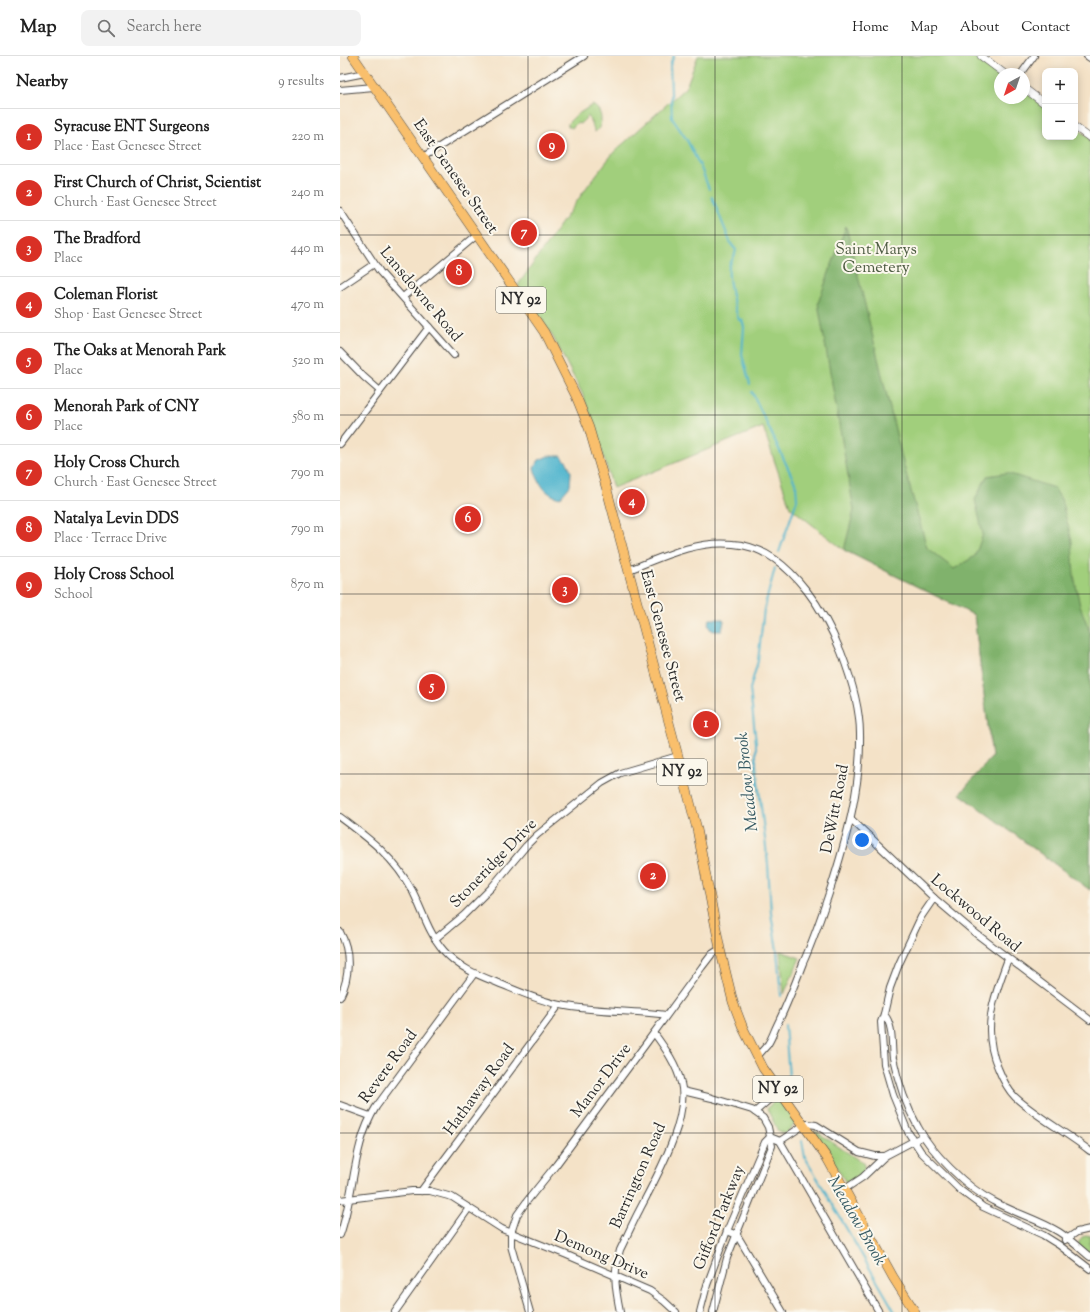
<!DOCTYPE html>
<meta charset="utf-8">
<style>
:root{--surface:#fff;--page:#f2f2f2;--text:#222;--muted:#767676;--line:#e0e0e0;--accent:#d93025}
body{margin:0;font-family:"Sorts Mill Goudy",serif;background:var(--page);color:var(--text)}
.controls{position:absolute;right:12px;top:12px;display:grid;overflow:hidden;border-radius:8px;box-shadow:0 2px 10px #0003}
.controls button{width:36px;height:36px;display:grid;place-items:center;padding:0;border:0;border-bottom:1px solid var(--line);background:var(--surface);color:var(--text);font:20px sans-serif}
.compass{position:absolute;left:654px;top:12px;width:36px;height:36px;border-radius:50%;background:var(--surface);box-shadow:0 2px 10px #0003;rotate:220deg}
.you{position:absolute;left:522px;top:784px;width:14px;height:14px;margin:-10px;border:3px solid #fff;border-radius:50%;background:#1a73e8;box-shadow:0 0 0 6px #1a73e833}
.badge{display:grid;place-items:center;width:26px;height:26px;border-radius:50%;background:var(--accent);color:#fff;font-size:13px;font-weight:700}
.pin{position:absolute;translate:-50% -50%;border:2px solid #fff;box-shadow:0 1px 4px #0006}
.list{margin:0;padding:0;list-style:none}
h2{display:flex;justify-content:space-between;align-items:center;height:52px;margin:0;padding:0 16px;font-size:17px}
h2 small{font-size:13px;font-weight:400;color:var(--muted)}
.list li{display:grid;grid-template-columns:26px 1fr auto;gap:12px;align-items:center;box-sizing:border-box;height:56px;padding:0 16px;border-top:1px solid var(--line)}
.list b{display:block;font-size:15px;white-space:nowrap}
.list p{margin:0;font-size:13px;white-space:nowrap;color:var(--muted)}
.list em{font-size:13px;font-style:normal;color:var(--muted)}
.icon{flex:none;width:22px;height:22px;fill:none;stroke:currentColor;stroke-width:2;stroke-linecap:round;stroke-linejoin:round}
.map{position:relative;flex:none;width:750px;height:1256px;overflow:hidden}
header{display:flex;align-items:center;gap:24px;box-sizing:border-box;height:56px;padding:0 20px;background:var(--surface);border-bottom:1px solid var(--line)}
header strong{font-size:19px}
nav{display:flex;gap:22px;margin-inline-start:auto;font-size:14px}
.search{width:280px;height:36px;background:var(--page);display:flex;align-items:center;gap:10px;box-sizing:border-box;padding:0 14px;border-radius:8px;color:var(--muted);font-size:15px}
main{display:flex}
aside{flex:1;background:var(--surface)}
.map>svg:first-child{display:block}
.green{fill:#a1cf7c;stroke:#667d54}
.forest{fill:#80b26c;stroke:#566e4c}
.water{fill:#4eb4cd;stroke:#3c707c}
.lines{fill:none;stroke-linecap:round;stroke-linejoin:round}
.stream{stroke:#4eb4cd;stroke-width:2}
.minor-casing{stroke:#494642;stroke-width:8}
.tertiary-casing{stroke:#494642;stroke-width:8}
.primary-casing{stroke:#494642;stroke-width:10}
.minor{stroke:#fff;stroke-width:6}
.tertiary{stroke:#fff;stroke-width:7}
.primary{stroke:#f9bf6c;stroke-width:9}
.grid{fill:none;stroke:#2b2b2b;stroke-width:1;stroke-opacity:0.55}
.labels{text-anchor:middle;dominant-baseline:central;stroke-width:4;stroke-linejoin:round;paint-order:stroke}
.shield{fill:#fbf7ec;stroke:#696865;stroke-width:1}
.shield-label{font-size:15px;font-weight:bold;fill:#2b2b2b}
.street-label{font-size:16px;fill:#2b2b2b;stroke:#fbf7ec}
.park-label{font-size:16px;fill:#4e5c43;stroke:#fbf7ec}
.water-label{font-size:17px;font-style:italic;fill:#375b64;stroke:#fbf7ec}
</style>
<header>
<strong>Map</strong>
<div class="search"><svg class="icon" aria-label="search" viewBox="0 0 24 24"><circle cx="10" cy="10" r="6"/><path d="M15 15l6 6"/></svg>Search here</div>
<nav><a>Home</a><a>Map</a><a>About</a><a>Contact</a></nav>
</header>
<main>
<aside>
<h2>Nearby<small>9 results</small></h2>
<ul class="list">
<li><span class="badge">1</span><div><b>Syracuse ENT Surgeons</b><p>Place · East Genesee Street</p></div><em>220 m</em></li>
<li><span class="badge">2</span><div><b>First Church of Christ, Scientist</b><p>Church · East Genesee Street</p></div><em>240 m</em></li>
<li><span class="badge">3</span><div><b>The Bradford</b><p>Place</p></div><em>440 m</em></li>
<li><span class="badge">4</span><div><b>Coleman Florist</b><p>Shop · East Genesee Street</p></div><em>470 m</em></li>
<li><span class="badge">5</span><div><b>The Oaks at Menorah Park</b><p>Place</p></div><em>520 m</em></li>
<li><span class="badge">6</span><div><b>Menorah Park of CNY</b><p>Place</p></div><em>580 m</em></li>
<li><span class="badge">7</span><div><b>Holy Cross Church</b><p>Church · East Genesee Street</p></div><em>790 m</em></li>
<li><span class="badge">8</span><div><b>Natalya Levin DDS</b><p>Place · Terrace Drive</p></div><em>790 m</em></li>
<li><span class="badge">9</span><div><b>Holy Cross School</b><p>School</p></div><em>870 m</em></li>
</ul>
</aside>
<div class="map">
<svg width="750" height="1256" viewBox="0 0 750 1256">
<rect width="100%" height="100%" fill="#fbf7ec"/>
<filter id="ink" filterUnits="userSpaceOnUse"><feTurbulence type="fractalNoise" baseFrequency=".025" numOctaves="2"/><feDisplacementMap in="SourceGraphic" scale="8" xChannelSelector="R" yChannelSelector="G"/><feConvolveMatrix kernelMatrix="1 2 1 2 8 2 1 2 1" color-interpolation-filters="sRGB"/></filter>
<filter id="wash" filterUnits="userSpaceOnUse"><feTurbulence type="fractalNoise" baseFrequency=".012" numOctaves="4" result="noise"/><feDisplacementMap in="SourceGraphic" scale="16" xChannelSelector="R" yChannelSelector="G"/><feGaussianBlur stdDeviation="0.9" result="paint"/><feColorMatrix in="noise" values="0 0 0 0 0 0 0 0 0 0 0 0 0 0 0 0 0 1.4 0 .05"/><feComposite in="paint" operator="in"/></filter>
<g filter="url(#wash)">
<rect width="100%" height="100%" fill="#f4e2c7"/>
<g class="green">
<polygon points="358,0 641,0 660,18 660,42 684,42 684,32 705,48 705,81 735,81 735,71 750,82 750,834 620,738 652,701 634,559 504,494 450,451 423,371 273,432 254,369 242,337 213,281 178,229 249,128 274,96 346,31"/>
<path d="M 252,49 C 263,53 264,70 255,76 L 248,60 L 240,68 L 237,67 L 232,72 L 228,70 L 228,67 L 235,60 Z"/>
<polygon points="440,895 460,902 444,938"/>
<polygon points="435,1045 442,1047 457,1066 445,1078 438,1075 427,1053 429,1050"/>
<path d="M 474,1074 L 523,1107 C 528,1117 517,1122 510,1127 L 505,1125 Z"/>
<polygon points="750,1179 750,1198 738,1189 739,1186 742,1181"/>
</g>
<polygon class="forest" points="506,170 563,406 587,492 614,513 635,500 643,478 635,444 647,420 667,417 714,432 721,443 732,485 734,520 740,550 750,576 750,834 620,738 652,701 634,559 504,494 514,454 478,247"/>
<g class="water">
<path d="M 208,400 L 221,400 L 227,406 L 231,416 L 230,430 L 220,442 C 205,439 198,426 194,412 L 199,404 Z"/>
<polygon points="370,563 381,563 384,565 382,575 374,575 370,573 368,567"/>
</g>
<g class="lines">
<g class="stream">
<polyline points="334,0 330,9 332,62 347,84 361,112 369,133"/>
<path d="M 372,141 L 391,188 L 396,194 C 395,203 390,205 389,211 C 387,222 395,254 399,264 L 402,264 L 404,271 L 402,299 L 410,328"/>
<polyline points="412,336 456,429 457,444 439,496"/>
<polyline points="435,512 424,553 418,605 410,633 416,687 416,709 428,808 431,857 437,895 441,940"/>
<polyline points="445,969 449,1021"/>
<polyline points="462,1085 465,1101 555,1256"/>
</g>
</g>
</g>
<g filter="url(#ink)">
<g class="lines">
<defs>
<g id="minor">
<polyline points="747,0 750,2"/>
<polyline points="681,18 694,0"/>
<polyline points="0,22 25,17"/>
<polyline points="0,34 34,31"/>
<polyline points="83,101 244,0"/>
<polyline points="0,155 40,216 114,299"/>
<polyline points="0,231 34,208"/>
<polyline points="63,241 137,179"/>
<polyline points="0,296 24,321 40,335"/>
<polyline points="0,388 89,271"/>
<path d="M 289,514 C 322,501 357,484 393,488 C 425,490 448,511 467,535 C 482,554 492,574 501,596 C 511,622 520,650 520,678 C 521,729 508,777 493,825 C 484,853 475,880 463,907 C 455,928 447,949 437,969 C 434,975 432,982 428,988 C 425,992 420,997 417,1001"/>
<path d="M 0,761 C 31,784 54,801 73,836 C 83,856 89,878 104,895 C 119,912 138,919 158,927 C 178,935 199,945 221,949 C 255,956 291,954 326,959"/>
<polyline points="511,763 594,842 634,876 750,964"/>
<polyline points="594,842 581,861 559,908 550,932 544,958 541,966 544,1008 553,1039 568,1076 581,1096 620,1134 643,1151 703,1179 719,1189 750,1213"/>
<path d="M 0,876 C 11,895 10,921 0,941"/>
<polyline points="95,883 124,859 151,832 186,790 197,779 262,727 280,717 338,700"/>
<path d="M 668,903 C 654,940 641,973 658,1012 C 662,1022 667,1033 675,1041 C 698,1062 726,1076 750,1095"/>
<path d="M 544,958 C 554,970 551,988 553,1002 C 558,1026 566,1050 578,1071 C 591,1096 627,1132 653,1145 C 674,1157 698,1163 719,1176 C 730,1183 740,1193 750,1201"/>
<polyline points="343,1035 372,1042 412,1054 423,1062 428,1071 432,1090 387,1202 373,1256"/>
<polyline points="0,1049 30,1060"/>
<polyline points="415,1056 439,1035"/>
<polyline points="430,1081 440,1085 539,1256"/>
<polyline points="440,1085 464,1069 468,1068 476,1069 519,1096 535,1100 545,1100"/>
<polyline points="505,1133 523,1121 545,1100 583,1080"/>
<polyline points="81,1135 219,949"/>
<polyline points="0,1144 72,1135 90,1135 112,1141 162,1173 227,1199 310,1235 324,1245 336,1256"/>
<polyline points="387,1175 397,1179 443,1256"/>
<path d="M 0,1179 C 15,1137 12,1089 36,1051 L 134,918"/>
<polyline points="725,1184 737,1176 750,1173"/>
<polyline points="55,1256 129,1152"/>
<polyline points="190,1256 171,1190 171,1177 177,1159 187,1145 216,1109 305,989 362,911 372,898 380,893"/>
<path d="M 280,1256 C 275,1231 273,1219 280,1194 C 287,1180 293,1166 300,1153 C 316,1122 350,1062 341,1027 C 337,1009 325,992 314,977"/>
<polyline points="360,1256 367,1229 387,1175 425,1086 430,1081"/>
</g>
<g id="tertiary">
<polyline points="641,0 665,18"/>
<polyline points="684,32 705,48"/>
<polyline points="735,71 750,82"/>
</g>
<polyline id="primary" points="13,0 204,276 236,340 249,372 267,434 338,700 357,773 380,893 393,946 403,972 423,1012 487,1102 553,1221 575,1256"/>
</defs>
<use href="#minor" class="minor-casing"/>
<use href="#tertiary" class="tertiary-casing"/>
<use href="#primary" class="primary-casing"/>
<use href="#minor" class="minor"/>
<use href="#tertiary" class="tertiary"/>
<use href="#primary" class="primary"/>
</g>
</g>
<path class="grid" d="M 188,0 L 188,1256M 375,0 L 375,1256M 562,0 L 562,1256M 0,179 L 750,179M 0,359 L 750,359M 0,538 L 750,538M 0,718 L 750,718M 0,897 L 750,897M 0,1077 L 750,1077"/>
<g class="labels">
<g class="shield">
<rect x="156" y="231" width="50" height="26" rx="3"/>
<rect x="317" y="703" width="50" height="26" rx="3"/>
<rect x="413" y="1020" width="50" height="26" rx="3"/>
</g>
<g class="shield-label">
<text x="181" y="244">NY 92</text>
<text x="342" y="716">NY 92</text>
<text x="438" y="1033">NY 92</text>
</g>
<g class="street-label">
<text transform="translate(115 121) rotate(55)">East Genesee Street</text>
<text transform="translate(80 239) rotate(50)">Lansdowne Road</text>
<text transform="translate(322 580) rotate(75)">East Genesee Street</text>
<text transform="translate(496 753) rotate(-79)">DeWitt Road</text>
<text transform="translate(154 808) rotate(-46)">Stoneridge Drive</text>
<text transform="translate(635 858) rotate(40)">Lockwood Road</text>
<text transform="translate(49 1011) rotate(-54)">Revere Road</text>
<text transform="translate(262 1025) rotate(-53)">Manor Drive</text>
<text transform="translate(140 1034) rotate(-54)">Hathaway Road</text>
<text transform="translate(299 1120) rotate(-66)">Barrington Road</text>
<text transform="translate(380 1162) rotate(-68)">Gifford Parkway</text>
<text transform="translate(261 1200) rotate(23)">Demong Drive</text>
</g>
<g class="park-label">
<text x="536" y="194">Saint Marys<tspan x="536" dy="18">Cemetery</tspan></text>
</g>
<g class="water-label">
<text transform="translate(408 726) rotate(-96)">Meadow Brook</text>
<text transform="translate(516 1165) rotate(60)">Meadow Brook</text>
</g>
</g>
</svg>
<div class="controls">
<button>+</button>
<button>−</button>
</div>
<svg class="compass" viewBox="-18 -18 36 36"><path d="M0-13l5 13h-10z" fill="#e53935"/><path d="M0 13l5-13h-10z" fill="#767676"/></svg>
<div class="you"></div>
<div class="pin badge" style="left:366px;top:668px">1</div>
<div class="pin badge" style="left:313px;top:820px">2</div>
<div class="pin badge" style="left:225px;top:534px">3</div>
<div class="pin badge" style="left:292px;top:446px">4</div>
<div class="pin badge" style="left:92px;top:631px">5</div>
<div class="pin badge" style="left:128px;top:463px">6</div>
<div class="pin badge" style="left:184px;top:177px">7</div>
<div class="pin badge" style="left:119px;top:216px">8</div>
<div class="pin badge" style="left:212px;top:90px">9</div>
</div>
</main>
